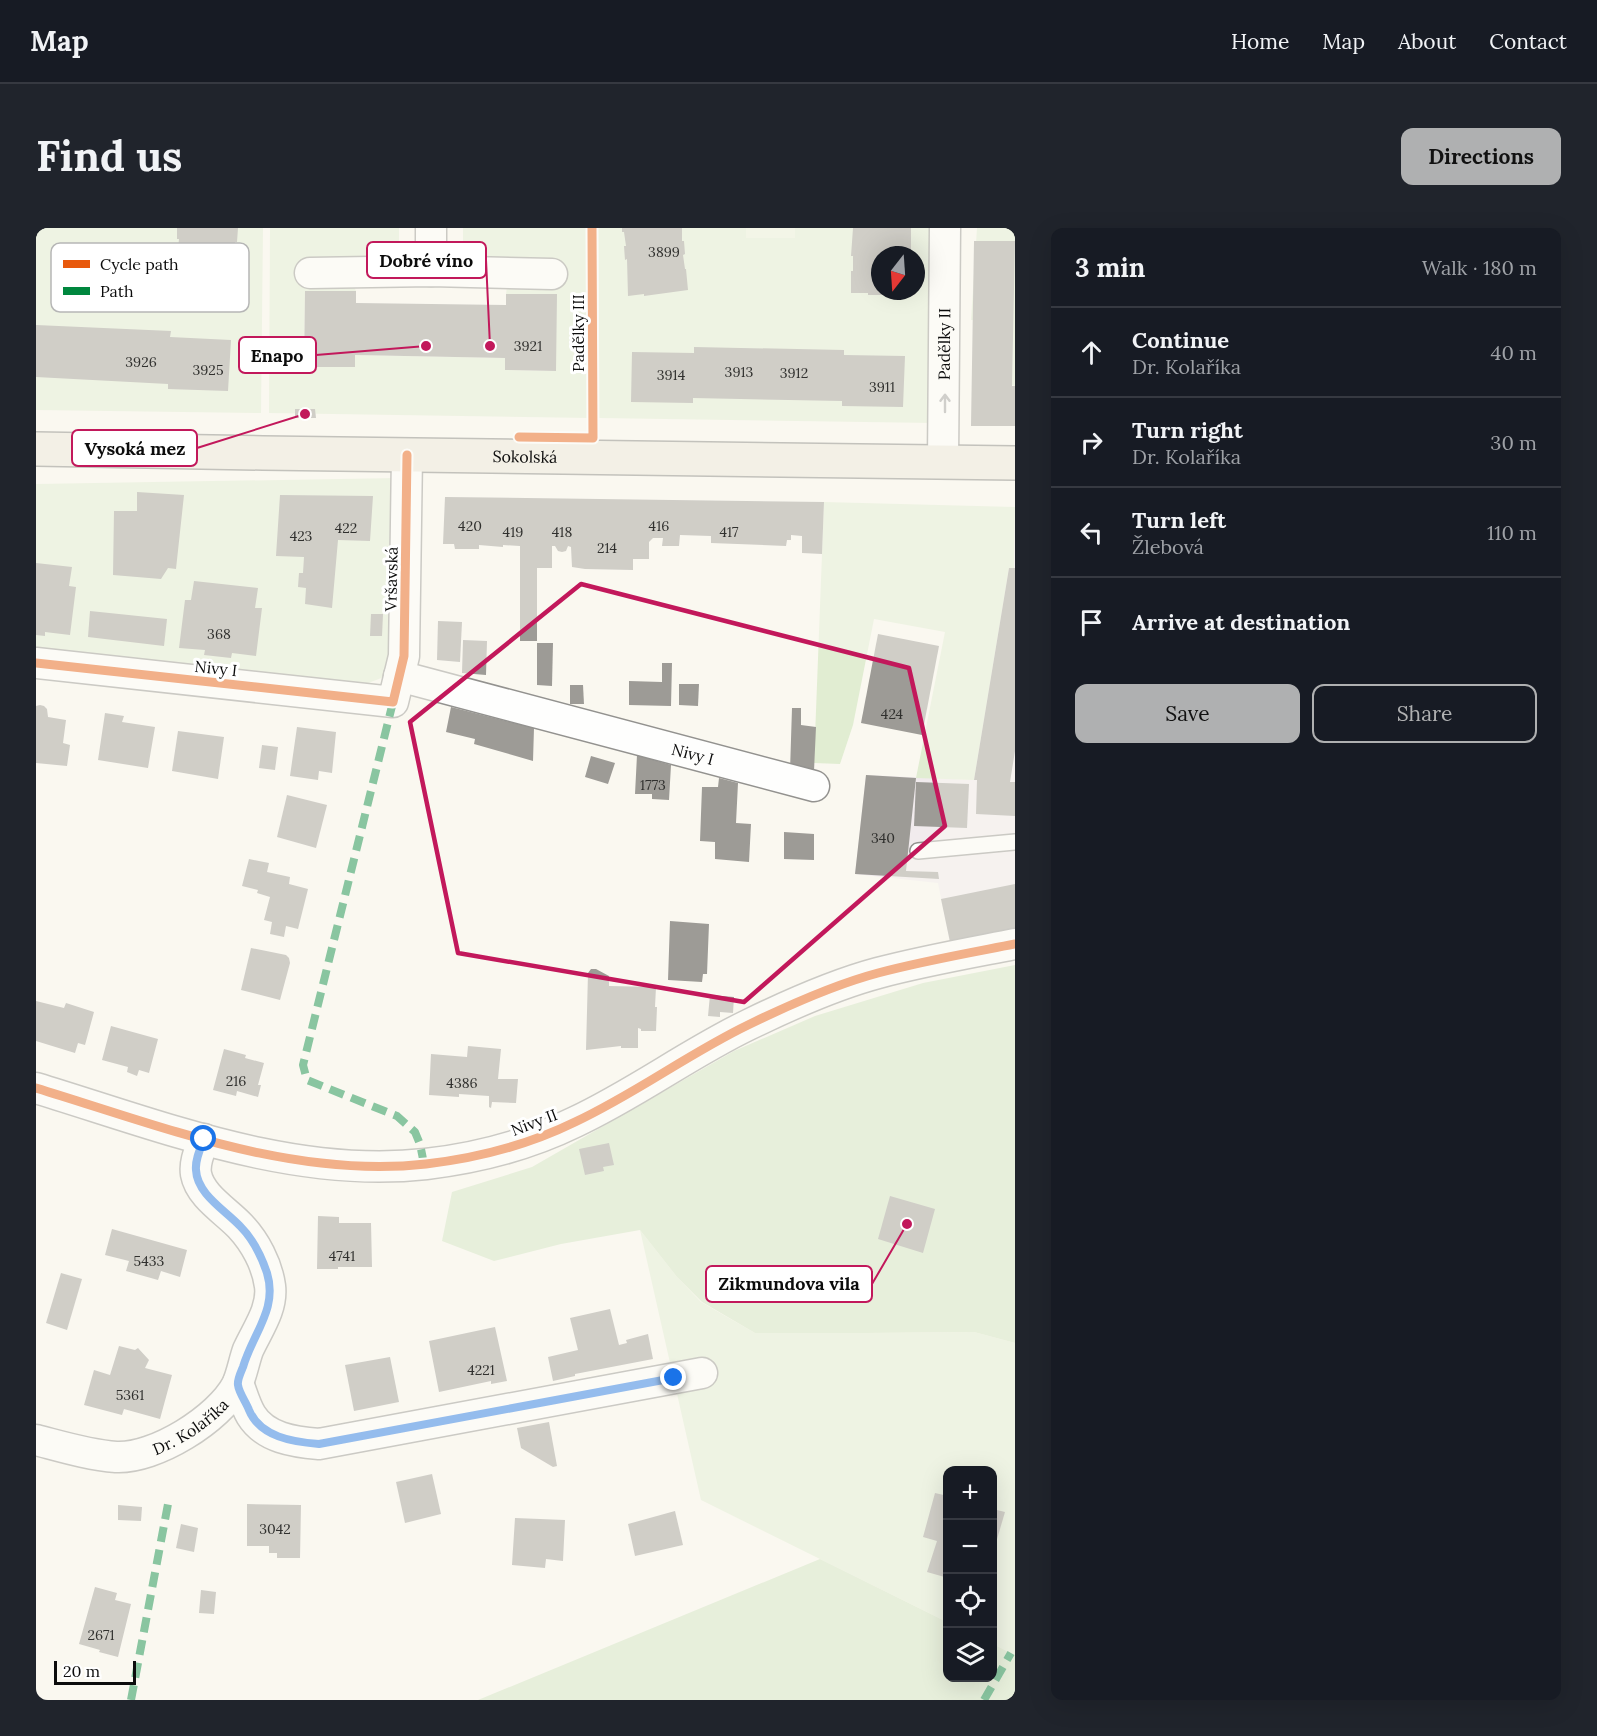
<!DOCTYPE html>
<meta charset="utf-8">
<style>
:root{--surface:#171b24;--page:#20242c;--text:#f1f3f6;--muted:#9ea1a6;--line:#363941;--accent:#afb0b1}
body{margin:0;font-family:Lora,serif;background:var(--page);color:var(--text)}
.controls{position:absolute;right:18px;bottom:18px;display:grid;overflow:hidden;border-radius:12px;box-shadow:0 6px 24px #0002}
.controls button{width:54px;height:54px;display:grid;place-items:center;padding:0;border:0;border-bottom:2px solid var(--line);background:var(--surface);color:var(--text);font:30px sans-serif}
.compass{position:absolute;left:835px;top:18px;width:54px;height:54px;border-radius:50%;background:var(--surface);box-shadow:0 6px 24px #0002;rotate:197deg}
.scale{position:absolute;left:18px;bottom:15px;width:82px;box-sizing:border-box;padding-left:6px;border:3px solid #0c0c0c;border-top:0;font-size:16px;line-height:21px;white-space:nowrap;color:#0c0c0c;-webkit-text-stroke:4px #fff;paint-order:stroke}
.stop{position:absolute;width:18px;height:18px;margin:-14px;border:4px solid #1a73e8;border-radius:50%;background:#fff}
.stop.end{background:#1a73e8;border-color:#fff;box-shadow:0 2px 6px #0008}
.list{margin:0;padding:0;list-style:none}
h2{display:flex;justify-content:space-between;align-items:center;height:78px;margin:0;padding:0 24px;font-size:26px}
h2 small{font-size:20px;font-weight:400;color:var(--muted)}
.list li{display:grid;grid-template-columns:39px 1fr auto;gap:18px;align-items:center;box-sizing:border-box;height:90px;padding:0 24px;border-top:2px solid var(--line)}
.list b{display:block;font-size:22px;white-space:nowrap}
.list p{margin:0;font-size:20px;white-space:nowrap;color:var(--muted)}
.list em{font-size:20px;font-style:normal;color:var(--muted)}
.actions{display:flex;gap:12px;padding:18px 24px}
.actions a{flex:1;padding:14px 0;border:2px solid var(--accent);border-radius:12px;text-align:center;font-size:21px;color:var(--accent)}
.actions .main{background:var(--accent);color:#111}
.icon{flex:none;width:33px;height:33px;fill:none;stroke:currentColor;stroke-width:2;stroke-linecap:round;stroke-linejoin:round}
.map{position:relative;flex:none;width:979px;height:1472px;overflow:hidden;border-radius:12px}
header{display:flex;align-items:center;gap:36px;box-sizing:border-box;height:84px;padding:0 30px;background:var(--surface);border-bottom:2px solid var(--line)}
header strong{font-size:28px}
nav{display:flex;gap:33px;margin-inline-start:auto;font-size:21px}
.intro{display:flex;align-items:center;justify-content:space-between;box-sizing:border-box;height:144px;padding:0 36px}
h1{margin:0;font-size:42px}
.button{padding:15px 27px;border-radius:12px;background:var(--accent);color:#111;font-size:21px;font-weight:700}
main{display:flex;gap:36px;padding:0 36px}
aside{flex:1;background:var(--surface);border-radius:12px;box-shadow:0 6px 24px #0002}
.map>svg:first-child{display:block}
.industrial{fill:#f1ebed}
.green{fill:#e1edd2;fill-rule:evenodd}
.forest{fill:#d1e4c1}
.pitch{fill:#ebf1dc}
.building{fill:#9d9b96}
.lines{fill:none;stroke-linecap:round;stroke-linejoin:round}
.lane-casing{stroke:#93928f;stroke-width:18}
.street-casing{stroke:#93928f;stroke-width:33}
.primary-casing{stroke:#80807c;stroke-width:36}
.lane{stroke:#fefefd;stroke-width:15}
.street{stroke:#fefefd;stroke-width:30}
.primary{stroke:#eae7d9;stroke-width:33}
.quiet{stroke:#00873e;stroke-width:8;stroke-dasharray:15 8;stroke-linecap:butt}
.cycleway-casing{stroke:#fff;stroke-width:13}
.cycleway{stroke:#e8590c;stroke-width:9}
.oneway{stroke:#9d9d9d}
.route{stroke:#1a73e8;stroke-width:8}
.marked{fill:none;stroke:#c2185b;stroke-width:4.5;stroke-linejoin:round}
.labels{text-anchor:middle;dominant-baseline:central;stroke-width:6;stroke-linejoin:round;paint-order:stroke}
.number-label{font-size:14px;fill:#30302e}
.street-label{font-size:16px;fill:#0c0c0c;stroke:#fff}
.key{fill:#fff;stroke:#b6b6b6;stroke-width:1.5}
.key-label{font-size:16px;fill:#0c0c0c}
.leader{fill:none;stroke:#c2185b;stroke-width:2}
.callout-dot{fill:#c2185b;stroke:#fff;stroke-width:2}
.callout{fill:#fff;stroke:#c2185b;stroke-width:2}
.callout-label{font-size:18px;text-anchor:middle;font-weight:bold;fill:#0c0c0c}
</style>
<header>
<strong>Map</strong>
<nav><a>Home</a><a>Map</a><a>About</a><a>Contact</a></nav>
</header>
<div class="intro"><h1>Find us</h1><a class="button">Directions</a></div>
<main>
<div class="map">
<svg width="979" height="1472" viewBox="0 0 979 1472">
<rect width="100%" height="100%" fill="#faf8f0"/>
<polygon class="industrial" points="979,290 979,701 914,714 902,655 819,646 830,547 938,552 973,340"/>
<g class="green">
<polygon points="0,0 227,0 225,185 0,182"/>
<polygon points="234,0 363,0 363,24 386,25 374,29 317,56 320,63 269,63 268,138 319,139 319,127 469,130 469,142 519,143 470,66 471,59 423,33 413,25 427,25 427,0 553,0 554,190 233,185"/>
<path d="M 562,0 L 900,0 L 898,195 L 563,190 ZM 844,27 L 880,27 L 880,63 L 844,63 Z"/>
<polygon points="941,0 979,0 979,158 976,157 977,93 935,92"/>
<polygon points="361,250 354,424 348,449 327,457 0,420 0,256"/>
<polygon points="788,274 979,279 978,340 973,340 938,552 880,550 909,404 838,391 817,497 804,536 778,535"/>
<polygon points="604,1002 641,1049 665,1074 719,1105 830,1105 938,1104 979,1115 979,1427 957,1416 957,1242 912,1242 911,1394 665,1272"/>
</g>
<g class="forest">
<polygon points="979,737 979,1115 938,1104 830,1105 719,1105 666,1074 641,1049 604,1002 525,1016 458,1033 406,1013 416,964 496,939 698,823 779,788 887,755"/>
<polygon points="784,1331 911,1394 912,1450 957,1450 957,1416 979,1427 979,1472 442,1472"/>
</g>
<rect class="pitch" x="710" y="0" width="49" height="10"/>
<g class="building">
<polygon points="141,0 202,0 201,14 199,14 199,51 155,50 156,49 139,48 143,11 141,11"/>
<polygon points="586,0 646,0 646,13 648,13 649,26 647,27 649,41 650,41 652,62 608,68 608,66 592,68 591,31 589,32 588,18 590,18 588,4 586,4"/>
<polygon points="817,0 875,0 875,27 844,27 844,63 874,63 874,67 832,67 832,65 815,65 815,43 817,43 817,28 815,28"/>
<polygon points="938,13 979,13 976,158 979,158 979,198 935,198"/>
<polygon points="269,63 320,63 320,75 470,77 470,66 521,66 520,143 469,142 469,130 319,127 319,139 268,139"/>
<polygon points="0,97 135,103 134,109 195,112 192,163 132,161 132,156 0,149"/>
<polygon points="658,119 808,122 808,127 869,128 867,179 806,178 806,173 657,170 657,175 595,174 596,124 658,125"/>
<polygon points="259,181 279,181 280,190 259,190"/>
<polygon points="101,264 148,267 140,341 132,340 125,351 77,347 78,283 101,283"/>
<polygon points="244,267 337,268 334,313 302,312 296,380 269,376 270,360 262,359 263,345 267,345 268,329 240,328"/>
<polygon points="409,269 788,274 786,326 766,325 766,308 755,307 755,312 751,312 750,318 675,315 675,308 644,307 643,318 626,318 627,310 617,310 613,314 613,331 597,331 597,342 549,341 536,339 535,319 532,318 530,323 526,324 522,323 519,318 516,318 516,340 501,340 501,413 484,413 484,318 467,317 467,319 443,317 443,321 419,321 418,316 407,316"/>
<polygon points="0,335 36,339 33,358 40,359 34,407 9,404 9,408 0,407"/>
<polygon points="973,340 979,340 979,523 974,554 979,554 979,588 940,586 941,552 938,552"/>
<polygon points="158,353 222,360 219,380 226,380 220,428 196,425 195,430 168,427 169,422 143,420 149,372 155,372"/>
<polygon points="54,383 131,391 128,418 52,409"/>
<polygon points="335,386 347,386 346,408 334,408"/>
<polygon points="402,393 426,394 424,434 401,432"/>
<polygon points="842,406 903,418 886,507 825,495"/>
<polygon points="427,412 451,413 450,447 426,445"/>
<polygon points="501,415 517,415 516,458 501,457"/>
<polygon points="626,435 636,435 635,478 593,477 593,453 626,454"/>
<polygon points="643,456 663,456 662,478 643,477"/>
<polygon points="534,457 547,457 548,476 534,476"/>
<polygon points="4,477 8,478 11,481 12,489 30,492 27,515 34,517 31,538 0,535 0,478"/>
<polygon points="415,479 498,500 497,533 438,516 439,511 410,504"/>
<polygon points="756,480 765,480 765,497 780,499 778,543 754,543"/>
<polygon points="69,485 88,488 86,494 119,499 112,540 62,532"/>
<polygon points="261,499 300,504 296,545 283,543 282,552 254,548"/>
<polygon points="142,503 188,509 182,551 136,543"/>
<polygon points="226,517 242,519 239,542 223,540"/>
<polygon points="601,527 635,537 633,572 616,571 616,566 599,566"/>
<polygon points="555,528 579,535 572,556 549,549"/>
<polygon points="830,547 880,550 870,643 902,644 903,651 819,646"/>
<polygon points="683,550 702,555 700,595 715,596 713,634 679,631 679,614 664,613 666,559 682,559"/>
<polygon points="880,554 933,556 931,600 878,598"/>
<polygon points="251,567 291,577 280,620 241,609"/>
<polygon points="748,604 778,606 778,632 748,631"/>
<polygon points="213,631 233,635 231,644 254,649 253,656 272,661 262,701 250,698 248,709 234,706 236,694 228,692 234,669 221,665 222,662 206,658"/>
<polygon points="979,656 979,701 914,714 905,671"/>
<polygon points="634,693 673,696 671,746 667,746 666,754 632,752"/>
<polygon points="215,720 250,727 253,730 254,735 244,772 205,762"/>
<polygon points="555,741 560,741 573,748 573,758 620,759 619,779 621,779 620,803 605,803 605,801 602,800 602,820 585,820 585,818 550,822 552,745"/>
<polygon points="674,767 698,769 697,785 684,784 684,789 672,788"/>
<polygon points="0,773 28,780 30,775 58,784 49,817 42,815 39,825 0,813"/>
<polygon points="75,798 122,811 113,845 103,842 101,848 91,844 92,839 66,832"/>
<polygon points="432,818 465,821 462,851 482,851 480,875 456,874 455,880 453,879 453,868 423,866 423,869 393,867 395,826 431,829"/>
<polygon points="188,821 210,827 209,830 228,835 222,857 225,857 222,869 201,863 200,868 177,862"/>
<polygon points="573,915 578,937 567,939 568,943 549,947 543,921"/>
<polygon points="854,968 899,981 887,1025 842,1011"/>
<polygon points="282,988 303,989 303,995 335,995 336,1039 302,1039 302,1041 281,1041"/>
<polygon points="76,1001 151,1022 144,1049 125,1043 122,1052 90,1043 93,1033 69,1027"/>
<polygon points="25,1045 46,1051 31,1102 10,1095"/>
<polygon points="574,1081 583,1117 591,1115 590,1112 612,1106 617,1131 539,1146 539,1148 517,1153 512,1129 542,1122 534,1090"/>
<polygon points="459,1099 471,1153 455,1156 455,1153 403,1164 393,1113"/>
<polygon points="83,1118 99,1122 102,1120 113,1132 109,1140 136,1147 124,1191 88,1181 86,1187 48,1177 58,1142 74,1147"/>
<polygon points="354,1129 363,1174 318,1183 309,1137"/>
<polygon points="513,1194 521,1238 517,1239 485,1220 481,1200"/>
<polygon points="396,1246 405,1286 369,1295 360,1254"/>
<polygon points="899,1265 912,1268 912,1350 891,1344 901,1313 887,1309"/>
<polygon points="211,1276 265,1277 264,1330 241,1330 241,1325 233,1325 233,1318 211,1318"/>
<polygon points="82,1277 106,1279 105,1293 82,1292"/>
<polygon points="957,1281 969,1284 959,1318 957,1317"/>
<polygon points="639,1283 647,1317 599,1328 592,1296"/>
<polygon points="479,1290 529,1292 527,1333 510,1331 509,1340 476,1337"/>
<polygon points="145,1296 162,1300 158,1324 140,1320"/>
<polygon points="59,1359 81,1365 79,1372 95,1376 82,1429 63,1424 64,1422 43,1416"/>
<polygon points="165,1362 180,1364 178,1386 163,1385"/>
</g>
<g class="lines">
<defs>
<polyline id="lane" points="882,623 979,614"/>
<g id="street">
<polyline points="395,43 395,0"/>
<polyline points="274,45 395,43 516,46"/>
<path id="s1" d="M 907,233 L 909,0"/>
<polyline points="0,435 357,474 368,428 371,227"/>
<path id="s2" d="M 363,448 L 778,558"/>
<path d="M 0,860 C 125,898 257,951 390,936 C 442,930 492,917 539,894 C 599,866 652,826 712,797 C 753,777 797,757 842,745 C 887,733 933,725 979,716"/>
<path d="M 202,1155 C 206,1165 209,1177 215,1187 C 229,1210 258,1214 283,1216 L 666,1145"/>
<path id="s3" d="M 0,1212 C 27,1219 53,1227 80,1229 C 119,1231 183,1191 201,1157 C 206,1146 208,1133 212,1122 C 221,1102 237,1081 234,1058 C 231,1036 219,1014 204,998 C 190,983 164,968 160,946 C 158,934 164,922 168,911"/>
</g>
<g id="primary">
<path id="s4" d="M 0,221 L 227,225 L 979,235"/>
</g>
</defs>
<use href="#lane" class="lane-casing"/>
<use href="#street" class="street-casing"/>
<use href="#primary" class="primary-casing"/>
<use href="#lane" class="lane"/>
<use href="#street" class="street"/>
<use href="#primary" class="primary"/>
<g class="quiet">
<polyline points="357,474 267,837 271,852 361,888 379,904 384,916 388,936"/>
<polyline points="95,1472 132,1276"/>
<polyline points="948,1472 975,1425"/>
</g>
<defs>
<g id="cycleway">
<polyline points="483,209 557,210 556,0"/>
<polyline points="0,435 357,474 368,428 371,227"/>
<path d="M 0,860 C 125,898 257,951 390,936 C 442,930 492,917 539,894 C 599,866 652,826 712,797 C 753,777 797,757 842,745 C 887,733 933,725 979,716"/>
</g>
</defs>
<use href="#cycleway" class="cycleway-casing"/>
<use href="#cycleway" class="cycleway"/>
</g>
<defs><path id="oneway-shaft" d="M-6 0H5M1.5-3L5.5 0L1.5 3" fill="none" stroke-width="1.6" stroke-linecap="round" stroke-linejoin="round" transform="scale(1.5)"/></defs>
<use class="oneway" href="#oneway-shaft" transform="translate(909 175) rotate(-90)"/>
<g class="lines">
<path class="route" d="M 168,911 C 164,921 159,932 160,942 C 161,966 189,982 204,998 C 217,1011 225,1027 231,1045 C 242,1081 217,1105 207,1139 C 205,1144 201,1152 202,1157 C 203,1165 210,1174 213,1182 C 224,1209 257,1214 283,1216 L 638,1150"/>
</g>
<path d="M0 0H979V1472H0ZM 545,356 L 873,440 L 909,598 L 708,774 L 422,725 L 374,494 Z" fill="#faf8f0" fill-opacity=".55" fill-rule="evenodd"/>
<path class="marked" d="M 545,356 L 873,440 L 909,598 L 708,774 L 422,725 L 374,494 Z"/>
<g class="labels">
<g class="number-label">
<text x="628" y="24">3899</text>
<text x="492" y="118">3921</text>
<text x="105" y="134">3926</text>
<text x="172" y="142">3925</text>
<text x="703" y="144">3913</text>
<text x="758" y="145">3912</text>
<text x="635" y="147">3914</text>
<text x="846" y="159">3911</text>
<text x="434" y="298">420</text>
<text x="623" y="298">416</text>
<text x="310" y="300">422</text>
<text x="477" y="304">419</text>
<text x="526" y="304">418</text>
<text x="693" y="304">417</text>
<text x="265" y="308">423</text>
<text x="571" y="320">214</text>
<text x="183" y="406">368</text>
<text x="856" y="486">424</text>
<text x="617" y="557">1773</text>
<text x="847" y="610">340</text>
<text x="200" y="853">216</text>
<text x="426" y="855">4386</text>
<text x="306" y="1028">4741</text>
<text x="113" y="1033">5433</text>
<text x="445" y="1142">4221</text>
<text x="94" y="1167">5361</text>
<text x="239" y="1301">3042</text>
<text x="65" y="1407">2671</text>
</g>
<g class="street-label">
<text transform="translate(542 105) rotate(-90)">Padělky III</text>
<text stroke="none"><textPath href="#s1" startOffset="117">Padělky II</textPath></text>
<text stroke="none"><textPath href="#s4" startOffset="489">Sokolská</textPath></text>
<text transform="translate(355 351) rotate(-89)">Vršavská</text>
<text transform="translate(180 440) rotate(6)">Nivy I</text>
<text stroke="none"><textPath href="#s2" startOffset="304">Nivy I</textPath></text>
<text transform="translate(498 894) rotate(-21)">Nivy II</text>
<text stroke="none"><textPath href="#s3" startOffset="164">Dr. Kolaříka</textPath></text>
</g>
</g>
<rect x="15" y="15" width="198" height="69" rx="9" class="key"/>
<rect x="27" y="32" width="27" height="8" fill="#e8590c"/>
<rect x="27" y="59" width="27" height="8" fill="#00873e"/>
<g class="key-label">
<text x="64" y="42">Cycle path</text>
<text x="64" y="69">Path</text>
</g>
<path class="leader" d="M454 118L450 32M390 118L280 127M269 186L161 220M871 996L836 1056"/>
<g class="callout-dot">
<circle cx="454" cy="118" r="6"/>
<circle cx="390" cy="118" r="6"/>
<circle cx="269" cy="186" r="6"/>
<circle cx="871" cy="996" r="6"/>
</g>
<g class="callout">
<rect x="331" y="14" width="119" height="36" rx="6"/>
<rect x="203" y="109" width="77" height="36" rx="6"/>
<rect x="36" y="202" width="125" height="36" rx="6"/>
<rect x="670" y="1038" width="166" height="36" rx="6"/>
</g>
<g class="callout-label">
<text x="390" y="39">Dobré víno</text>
<text x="241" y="134">Enapo</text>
<text x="99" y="227">Vysoká mez</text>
<text x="753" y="1062">Zikmundova vila</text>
</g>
</svg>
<div class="controls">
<button>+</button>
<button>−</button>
<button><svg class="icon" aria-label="locate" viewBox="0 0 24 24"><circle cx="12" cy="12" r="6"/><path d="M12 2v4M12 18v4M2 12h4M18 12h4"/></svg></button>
<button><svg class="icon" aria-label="layers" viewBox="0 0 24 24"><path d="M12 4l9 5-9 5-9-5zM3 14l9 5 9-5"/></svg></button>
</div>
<svg class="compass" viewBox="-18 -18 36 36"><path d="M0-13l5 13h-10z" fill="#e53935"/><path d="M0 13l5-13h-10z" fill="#9ea1a6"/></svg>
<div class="scale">20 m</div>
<div class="stop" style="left:168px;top:911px"></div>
<div class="stop end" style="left:638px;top:1150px"></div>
</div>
<aside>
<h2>3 min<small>Walk · 180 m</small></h2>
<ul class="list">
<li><svg class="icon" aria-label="ahead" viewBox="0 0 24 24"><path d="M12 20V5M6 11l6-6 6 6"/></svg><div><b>Continue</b><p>Dr. Kolaříka</p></div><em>40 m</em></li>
<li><svg class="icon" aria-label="right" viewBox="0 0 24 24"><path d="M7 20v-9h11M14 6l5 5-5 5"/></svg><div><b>Turn right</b><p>Dr. Kolaříka</p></div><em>30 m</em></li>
<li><svg class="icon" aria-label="left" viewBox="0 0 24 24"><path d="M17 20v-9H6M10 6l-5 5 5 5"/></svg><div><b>Turn left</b><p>Žlebová</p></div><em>110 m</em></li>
<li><svg class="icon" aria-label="arrive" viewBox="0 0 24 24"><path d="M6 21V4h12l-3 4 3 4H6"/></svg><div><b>Arrive at destination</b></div></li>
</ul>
<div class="actions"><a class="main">Save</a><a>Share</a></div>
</aside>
</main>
